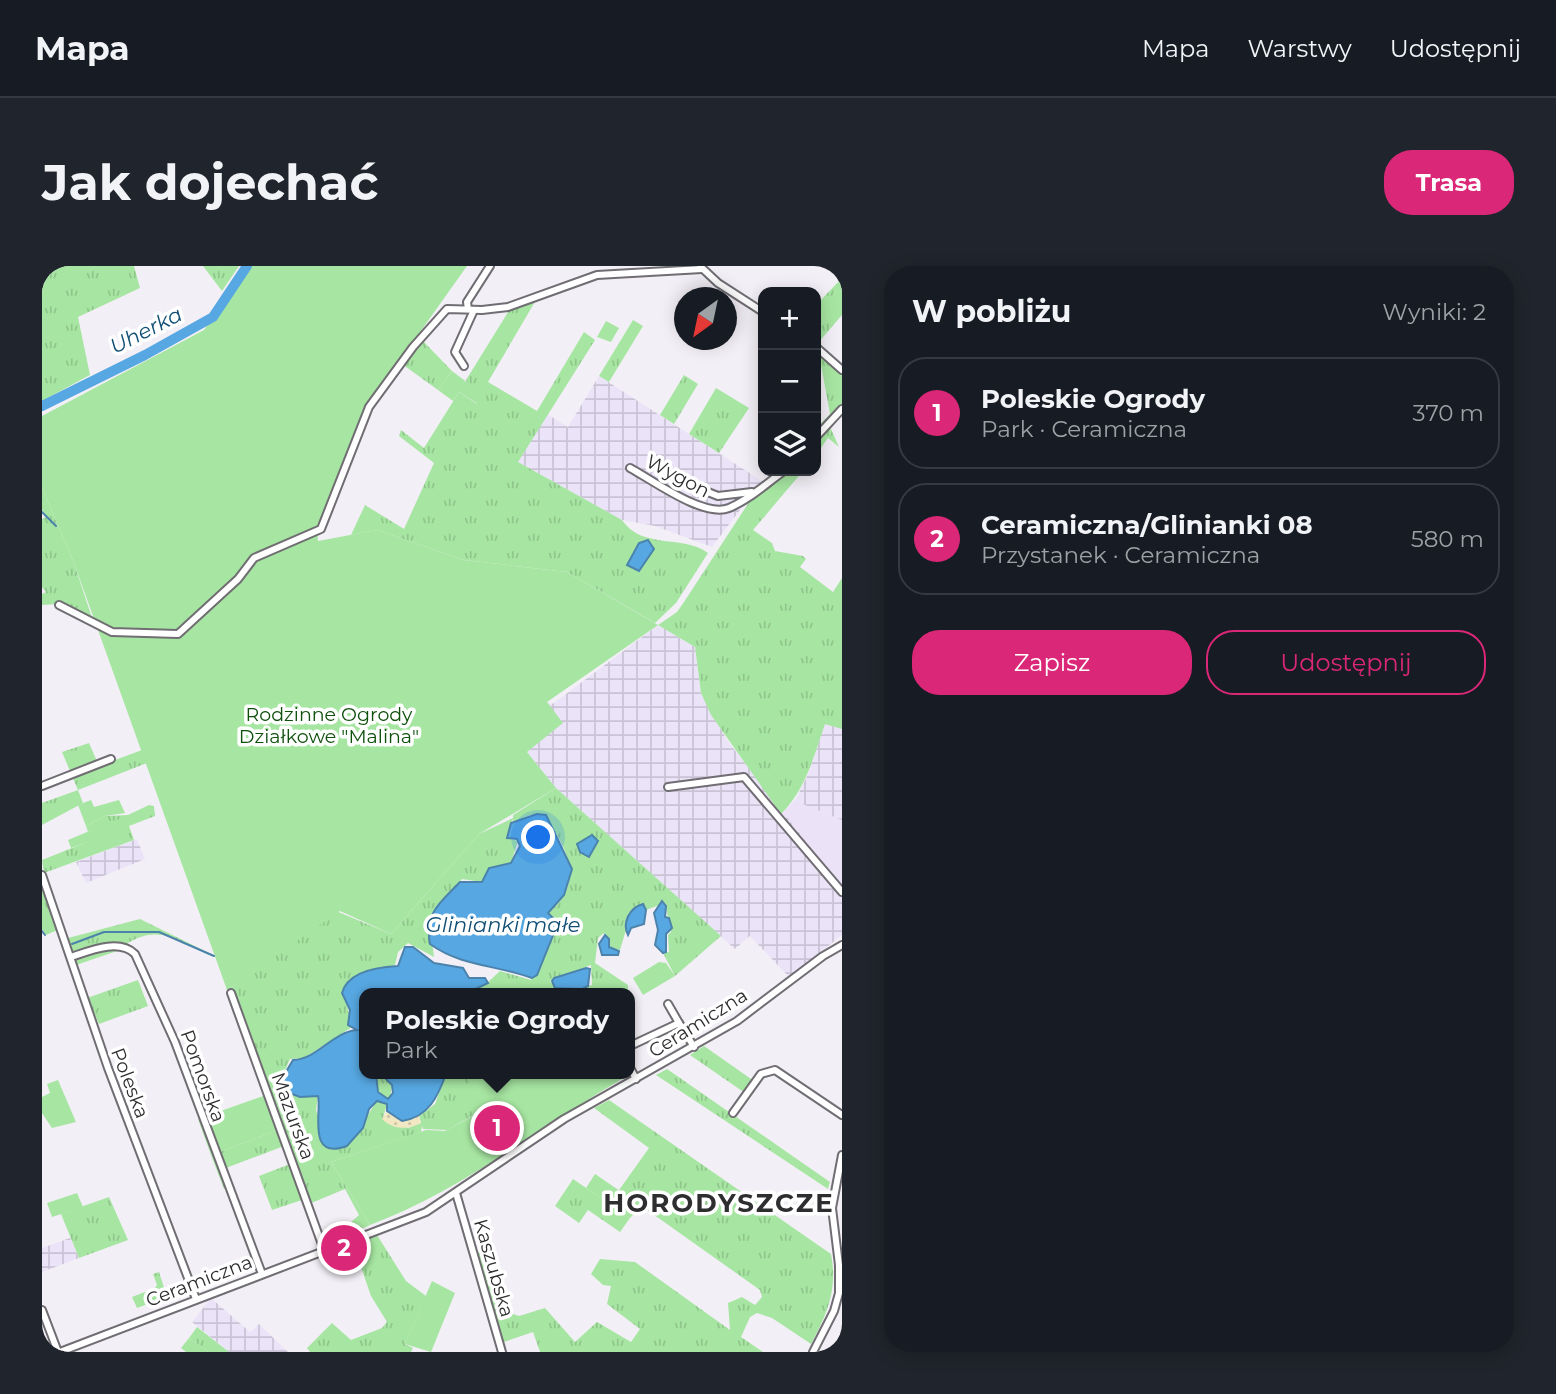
<!DOCTYPE html>
<html lang="pl">
<meta charset="utf-8">
<style>
:root{--surface:#171b24;--page:#20242c;--text:#f1f3f6;--muted:#9ea1a6;--line:#363941;--accent:#db2777}
body{margin:0;font-family:Montserrat,sans-serif;background:var(--page);color:var(--text)}
.controls{position:absolute;right:21px;top:21px;display:grid;overflow:hidden;border-radius:14px;box-shadow:0 4px 18px #0003}
.controls button{width:63px;height:63px;display:grid;place-items:center;padding:0;border:0;border-bottom:2px solid var(--line);background:var(--surface);color:var(--text);font:35px sans-serif}
.compass{position:absolute;left:632px;top:21px;width:63px;height:63px;border-radius:50%;background:var(--surface);box-shadow:0 4px 18px #0003;rotate:213deg}
.you{position:absolute;left:497px;top:572px;width:24px;height:24px;margin:-18px;border:5px solid #fff;border-radius:50%;background:#1a73e8;box-shadow:0 0 0 10px #1a73e833}
.badge{display:grid;place-items:center;width:46px;height:46px;border-radius:50%;background:var(--accent);color:#fff;font-size:23px;font-weight:700}
.pin{position:absolute;translate:-50% -50%;border:4px solid #fff;box-shadow:0 2px 7px #0006}
.popup{position:absolute;left:317px;top:722px;width:276px;height:91px;box-sizing:border-box;display:grid;place-content:center;border-radius:14px;background:var(--surface);filter:drop-shadow(0 2px 5px #0005);font-size:23px;white-space:nowrap;color:var(--muted)}
.popup b{font-size:26px;color:var(--text)}
.popup::after{content:'';position:absolute;left:50%;top:100%;margin-left:-14px;border:14px solid transparent;border-top-color:var(--surface)}
.list{margin:0;padding:0;list-style:none}
h2{display:flex;justify-content:space-between;align-items:center;height:91px;margin:0;padding:0 28px;font-size:30px}
h2 small{font-size:23px;font-weight:400;color:var(--muted)}
.list li{display:grid;grid-template-columns:46px 1fr auto;gap:21px;align-items:center;box-sizing:border-box;height:112px;margin:0 14px 14px;padding:0 14px;border:2px solid var(--line);border-radius:28px}
.list b{display:block;font-size:26px;white-space:nowrap}
.list p{margin:0;font-size:23px;white-space:nowrap;color:var(--muted)}
.list em{font-size:23px;font-style:normal;color:var(--muted)}
.actions{display:flex;gap:14px;padding:21px 28px}
.actions a{flex:1;padding:16px 0;border:2px solid var(--accent);border-radius:28px;text-align:center;font-size:24px;color:var(--accent)}
.actions .main{background:var(--accent);color:#fff}
.icon{flex:none;width:38px;height:38px;fill:none;stroke:currentColor;stroke-width:2;stroke-linecap:round;stroke-linejoin:round}
.map{position:relative;flex:none;width:800px;height:1086px;overflow:hidden;border-radius:28px}
header{display:flex;align-items:center;gap:42px;box-sizing:border-box;height:98px;padding:0 35px;background:var(--surface);border-bottom:2px solid var(--line)}
header strong{font-size:33px}
nav{display:flex;gap:38px;margin-inline-start:auto;font-size:24px}
.intro{display:flex;align-items:center;justify-content:space-between;box-sizing:border-box;height:168px;padding:0 42px}
h1{margin:0;font-size:49px}
.button{padding:18px 32px;border-radius:28px;background:var(--accent);color:#fff;font-size:24px;font-weight:700}
main{display:flex;gap:42px;padding:0 42px}
aside{flex:1;background:var(--surface);border-radius:28px;box-shadow:0 4px 18px #0003}
.map>svg:first-child{display:block}
.commercial{fill:#ebe2f8}
.industrial{fill:url(#industrial-grid)}
.grass{fill:url(#grass-tufts);fill-rule:evenodd}
.sand{fill:url(#sand-dots)}
.green{fill:#a7e6a2}
.water{fill:#57a8e2;stroke:#4b83ac;stroke-width:2}
.lines{fill:none;stroke-linecap:round;stroke-linejoin:round}
.stream{stroke:#4b83ac;stroke-width:2}
.river{stroke:#57a8e2;stroke-width:10}
.minor-casing{stroke:#706d73;stroke-width:10}
.minor{stroke:#fff;stroke-width:6}
.labels{text-anchor:middle;dominant-baseline:central;stroke-width:7;stroke-linejoin:round;paint-order:stroke}
.street-label{font-size:19px;fill:#2e2d2f;stroke:#fff}
.park-label{font-size:19px;fill:#0e500c;stroke:#fff}
.water-label{font-size:21px;font-style:italic;fill:#104e75;stroke:#fff}
.district-label{font-size:26px;font-weight:bold;letter-spacing:2px;fill:#2e2d2f;stroke:#fff}
</style>
<header>
<strong>Mapa</strong>
<nav><a>Mapa</a><a>Warstwy</a><a>Udostępnij</a></nav>
</header>
<div class="intro"><h1>Jak dojechać</h1><a class="button">Trasa</a></div>
<main>
<div class="map">
<svg width="800" height="1086" viewBox="0 0 800 1086">
<defs>
<pattern id="industrial-grid" width="8" height="8" patternUnits="userSpaceOnUse" patternTransform="scale(1.75)"><rect width="8" height="8" fill="#ebe3f8"/><path d="M0 4h8M4 0v8" fill="none" stroke="#cac3d5"/></pattern>
<pattern id="grass-tufts" width="24" height="20" patternUnits="userSpaceOnUse" patternTransform="scale(1.75)"><rect width="24" height="20" fill="#a7e6a2"/><path d="M3 7l-1-3M5 7V3M7 7l1-3M15 17l-1-3M17 17v-4M19 17l1-3" fill="none" stroke="#90c68c"/></pattern>
<pattern id="sand-dots" width="8" height="8" patternUnits="userSpaceOnUse" patternTransform="scale(1.75)"><rect width="8" height="8" fill="#f1e7c2"/><path d="M2 2h.1M6 6h.1" fill="none" stroke="#cfc6a7" stroke-width="1.8" stroke-linecap="round"/></pattern>
</defs>
<rect width="100%" height="100%" fill="#f3eff6"/>
<polygon class="commercial" points="753,534 800,554 800,622 739,548"/>
<g class="industrial">
<polygon points="557,110 720,215 670,281 613,260 580,254 476,196 505,148 526,161"/>
<polygon points="616,359 653,381 659,427 685,474 800,622 800,669 747,711 708,670 693,683 514,522 485,486 520,457 505,437 510,438 520,431"/>
<polygon points="783,457 800,463 800,554 753,535 767,506"/>
<polygon points="95,573 103,593 44,617 34,596"/>
<polygon points="28,972 37,992 0,1006 0,982"/>
<polygon points="169,1032 208,1066 217,1058 246,1086 187,1086 150,1056"/>
</g>
<g class="grass">
<polygon points="0,0 92,0 98,22 36,51 48,109 0,135"/>
<polygon points="161,0 197,0 180,25"/>
<polygon points="800,12 800,49 776,77 774,39"/>
<path d="M 494,34 L 446,116 L 495,145 L 542,66 L 553,74 L 476,196 L 580,254 C 600,284 640,268 666,287 L 634,337 L 613,357 L 525,306 L 422,294 L 335,264 L 309,269 L 323,239 L 362,263 L 392,197 L 357,170 L 359,164 L 382,182 L 417,126 L 435,138 L 424,114 L 468,43 Z"/>
<polygon points="591,54 601,60 567,116 557,110"/>
<polygon points="380,74 410,105 396,124 360,98"/>
<polygon points="777,88 800,108 800,139 780,161 777,159 788,148"/>
<polygon points="642,109 656,118 632,158 618,149"/>
<polygon points="674,122 707,142 677,187 647,168"/>
<polygon points="788,161 797,181 786,172 774,189 774,175"/>
<path d="M 745,205 L 761,205 L 711,264 L 730,277 L 733,285 L 761,290 L 764,293 L 758,301 L 791,326 L 800,312 L 800,463 L 783,458 C 772,490 764,523 739,548 L 669,449 L 659,427 L 653,381 L 616,359 L 635,346 L 642,336 L 711,230 Z"/>
<polygon points="0,222 32,297 52,358 17,338 0,339 0,328 4,326 0,321 0,253 5,250 0,244"/>
<polygon points="47,477 57,500 100,484 105,497 36,524 41,537 0,559 0,537 36,524 20,486"/>
<path d="M 514,522 L 679,670 L 633,710 L 621,687 L 627,686 L 626,669 L 629,666 L 623,637 L 604,644 L 601,639 L 590,644 L 578,684 L 569,682 L 562,667 L 556,672 L 553,697 L 586,719 L 586,727 L 424,727 L 445,717 L 458,705 L 489,714 L 503,684 L 506,647 C 544,616 525,582 502,549 L 488,549 L 472,556 L 471,553 L 465,572 L 476,575 L 469,597 L 440,616 L 420,613 L 387,651 L 392,691 L 366,677 L 356,686 L 353,699 L 317,708 L 301,722 L 310,761 L 262,792 L 248,793 L 238,816 L 276,830 L 274,844 L 288,881 L 305,880 L 335,835 L 345,838 L 341,852 L 366,862 L 379,857 L 377,850 L 393,838 L 404,808 L 427,808 L 432,849 L 405,864 L 381,863 L 380,860 L 379,866 L 289,896 L 328,959 L 311,967 L 308,957 L 317,949 L 303,923 L 267,938 L 222,809 L 218,807 L 185,724 L 294,645 L 349,668 L 437,568 L 471,552 L 471,549 ZM 549,699 L 550,719 L 546,720 L 514,722 L 508,715 Z"/>
<polygon points="107,539 112,540 113,550 87,560 92,574 2,607 0,594 80,562 73,556 46,566 44,560 63,550 86,549"/>
<polygon points="0,617 18,663 4,669 0,663"/>
<path d="M 98,653 L 171,689 L 172,691 C 138,678 119,655 83,679 L 84,682 L 34,699 L 26,672 Z"/>
<polygon points="96,714 106,740 57,758 45,732"/>
<polygon points="662,780 712,815 703,827 648,789"/>
<polygon points="625,803 788,916 786,923 614,809"/>
<polygon points="334,808 339,808 350,819 348,832 343,832 335,823"/>
<path d="M 567,834 L 789,988 C 796,1024 785,1048 769,1078 L 730,1052 L 715,1047 L 708,1051 L 699,1071 L 721,1086 L 498,1086 L 491,1066 L 459,1077 L 432,987 L 446,984 L 441,994 L 457,1043 L 477,1050 L 503,1042 L 533,1076 L 555,1056 L 589,1076 L 598,1063 L 565,1038 L 569,1020 L 561,1019 L 549,1008 L 558,993 L 593,996 L 688,1064 L 686,1037 L 700,1031 L 713,1039 L 720,1031 L 718,1024 L 577,924 L 607,882 L 552,842 Z"/>
<polygon points="236,864 242,880 184,902 191,920 182,923 169,889"/>
<polygon points="248,898 260,934 230,944 217,910"/>
<polygon points="531,913 588,952 578,966 546,944 537,957 513,940"/>
<polygon points="67,931 86,974 37,992 19,948"/>
<polygon points="335,969 364,1015 384,1030 363,1078 371,1082 369,1086 268,1086 265,1082 290,1057 309,1074 340,1062 345,1056 329,1030 311,978"/>
<polygon points="117,1006 125,1031 95,1042 90,1031 113,1022 115,1019 111,1008"/>
<polygon points="155,1061 187,1086 167,1086 147,1072"/>
</g>
<path class="sand" d="M 345,845 C 355,855 363,855 377,850 L 379,857 C 365,864 352,864 340,853 Z"/>
<g class="green">
<polygon points="208,0 425,0 324,142 275,262 276,275 335,264 422,294 525,306 616,359 505,436 521,457 485,486 514,522 437,568 349,668 298,645 185,724 32,297 0,222 0,150 162,64"/>
<polygon points="564,55 577,62 569,76 555,71"/>
<polygon points="410,105 442,129 436,138 417,126 411,135 396,124"/>
<polygon points="49,534 52,541 77,534 83,547 63,550 44,560 36,539"/>
<polygon points="76,553 81,563 29,582 26,574"/>
<polygon points="617,696 624,697 633,710 601,729 591,712"/>
<path d="M 426,808 L 585,810 C 500,859 422,924 328,959 L 289,896 L 384,864 L 403,865 L 431,850 L 426,831 Z"/>
<polygon points="16,814 34,856 10,862 0,847 0,831 8,827 5,818"/>
<polygon points="224,829 236,864 169,889 156,853"/>
<polygon points="553,908 600,940 588,952 544,922"/>
<polygon points="285,913 289,923 271,929 267,920"/>
<polygon points="35,927 41,941 10,951 5,937"/>
<polygon points="390,1015 413,1027 389,1086 363,1078"/>
<polygon points="147,1072 167,1086 144,1086 139,1082"/>
</g>
<g class="water">
<polygon points="606,274 612,283 597,305 585,299 597,277"/>
<path d="M 495,548 L 504,549 L 530,603 L 522,629 L 506,647 L 516,657 L 495,709 L 490,712 C 456,699 420,701 388,678 C 382,647 398,637 418,616 L 440,616 L 447,602 L 469,597 L 478,580 L 475,573 L 465,572 L 469,557 Z"/>
<polygon points="550,569 556,575 547,591 538,586 535,578"/>
<polygon points="620,635 624,640 623,651 627,652 630,662 624,668 624,686 621,687 613,679 616,664 612,647"/>
<path d="M 601,638 L 604,644 L 602,658 L 589,662 L 586,669 C 580,657 587,642 601,638 Z"/>
<polygon points="563,669 567,673 567,681 577,685 576,689 560,689 557,678"/>
<path d="M 363,681 L 371,681 L 392,697 L 421,702 L 427,712 L 443,712 L 446,717 L 425,727 L 322,727 L 322,808 L 334,808 L 336,826 L 346,833 L 351,827 L 350,819 L 339,808 L 404,808 C 396,830 387,851 360,855 L 345,845 L 345,838 L 335,835 L 327,843 L 321,862 L 305,880 C 264,895 280,845 276,830 L 258,831 L 245,826 L 245,820 L 238,816 L 251,794 C 276,793 290,766 315,764 L 306,759 L 308,744 L 300,727 C 306,705 336,701 356,700 Z"/>
<polygon points="544,702 548,703 546,720 540,723 513,722 510,715 512,712"/>
</g>
<g class="lines">
<g class="stream">
<polyline points="0,246 14,260"/>
<polyline points="0,665 3,669"/>
<polyline points="30,678 62,666 117,666 172,690"/>
</g>
<polyline class="river" points="0,140 103,89 171,51 205,0"/>
<defs>
<g id="minor">
<polyline points="659,1 676,17 721,46"/>
<polyline points="426,43 425,36 448,0"/>
<polyline points="774,81 800,104"/>
<polyline points="422,100 413,86 432,44"/>
<polyline points="774,171 800,143"/>
<path d="M 588,202 C 612,215 662,252 687,242 C 707,234 725,217 742,205"/>
<polyline points="648,219 676,230 710,226"/>
<polyline points="17,339 70,366 136,368 196,313 212,292 279,263 327,141 371,81 405,43 440,44 466,41 555,9 660,3"/>
<polyline points="0,520 69,493"/>
<polyline points="626,521 702,511 800,626"/>
<polyline points="0,609 66,802 154,1033"/>
<path d="M 29,691 C 47,685 77,672 93,688 L 133,776 L 220,1008"/>
<polyline points="189,727 282,984"/>
<polyline points="626,738 637,757"/>
<polyline points="588,780 637,757 652,781"/>
<polyline points="588,802 594,813"/>
<polyline points="691,847 719,808 733,804 800,849"/>
<polyline points="414,927 460,1086"/>
<polyline points="0,1044 16,1086"/>
<polyline points="18,1086 384,946 522,853 695,755 781,690 800,679"/>
<polyline points="771,1086 792,1045 797,1027 797,999 790,942 800,889"/>
</g>
</defs>
<use href="#minor" class="minor-casing"/>
<use href="#minor" class="minor"/>
</g>
<g class="labels">
<g class="street-label">
<text transform="translate(636 210) rotate(28)">Wygon</text>
<text transform="translate(656 757) rotate(-32)">Ceramiczna</text>
<text transform="translate(161 810) rotate(70)">Pomorska</text>
<text transform="translate(88 817) rotate(69)">Poleska</text>
<text transform="translate(251 850) rotate(70)">Mazurska</text>
<text transform="translate(452 1002) rotate(74)">Kaszubska</text>
<text transform="translate(157 1015) rotate(-21)">Ceramiczna</text>
</g>
<g class="park-label">
<text x="287" y="448">Rodzinne Ogrody<tspan x="287" dy="22">Działkowe "Malina"</tspan></text>
</g>
<g class="water-label">
<text transform="translate(104 64) rotate(-27)">Uherka</text>
<text x="461" y="658">Glinianki małe</text>
</g>
<g class="district-label">
<text x="677" y="937">HORODYSZCZE</text>
</g>
</g>
</svg>
<div class="controls">
<button>+</button>
<button>−</button>
<button><svg class="icon" aria-label="layers" viewBox="0 0 24 24"><path d="M12 4l9 5-9 5-9-5zM3 14l9 5 9-5"/></svg></button>
</div>
<svg class="compass" viewBox="-18 -18 36 36"><path d="M0-13l5 13h-10z" fill="#e53935"/><path d="M0 13l5-13h-10z" fill="#9ea1a6"/></svg>
<div class="you"></div>
<div class="pin badge" style="left:455px;top:862px">1</div>
<div class="popup"><b>Poleskie Ogrody</b>Park</div>
<div class="pin badge" style="left:302px;top:982px">2</div>
</div>
<aside>
<h2>W pobliżu<small>Wyniki: 2</small></h2>
<ul class="list">
<li><span class="badge">1</span><div><b>Poleskie Ogrody</b><p>Park · Ceramiczna</p></div><em>370 m</em></li>
<li><span class="badge">2</span><div><b>Ceramiczna/Glinianki 08</b><p>Przystanek · Ceramiczna</p></div><em>580 m</em></li>
</ul>
<div class="actions"><a class="main">Zapisz</a><a>Udostępnij</a></div>
</aside>
</main>
